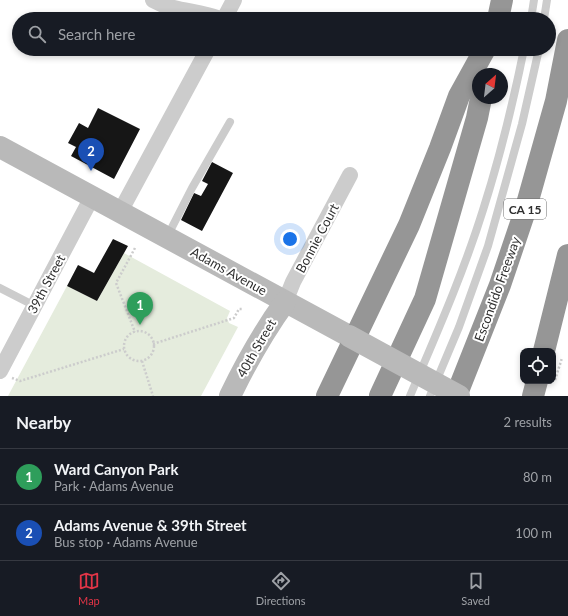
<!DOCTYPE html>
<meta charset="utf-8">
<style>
:root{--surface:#171b24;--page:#242831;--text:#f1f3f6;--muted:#9ea1a6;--line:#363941;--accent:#e23547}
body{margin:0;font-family:Lato,sans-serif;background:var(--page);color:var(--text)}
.controls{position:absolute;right:12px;bottom:12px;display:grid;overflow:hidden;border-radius:8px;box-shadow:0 2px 6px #0003}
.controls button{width:36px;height:36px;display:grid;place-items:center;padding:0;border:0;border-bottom:1px solid var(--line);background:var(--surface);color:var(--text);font:20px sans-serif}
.compass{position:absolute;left:472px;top:68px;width:36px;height:36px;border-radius:50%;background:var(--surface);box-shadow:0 2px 6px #0003;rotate:28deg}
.you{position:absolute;left:290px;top:239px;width:14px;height:14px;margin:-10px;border:3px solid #fff;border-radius:50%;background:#1a73e8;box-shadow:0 0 0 6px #1a73e833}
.badge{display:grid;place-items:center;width:26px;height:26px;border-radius:50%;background:var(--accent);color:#fff;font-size:13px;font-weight:700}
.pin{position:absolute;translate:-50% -33px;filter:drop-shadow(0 1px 2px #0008)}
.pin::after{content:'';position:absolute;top:21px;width:14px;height:12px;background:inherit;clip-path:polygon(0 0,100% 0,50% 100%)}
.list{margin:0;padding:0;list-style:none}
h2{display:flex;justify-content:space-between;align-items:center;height:52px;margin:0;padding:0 16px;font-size:17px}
h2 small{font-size:13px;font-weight:400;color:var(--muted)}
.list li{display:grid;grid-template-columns:26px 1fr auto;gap:12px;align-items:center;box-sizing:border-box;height:56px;padding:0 16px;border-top:1px solid var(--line)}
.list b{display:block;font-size:15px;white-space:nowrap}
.list p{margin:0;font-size:13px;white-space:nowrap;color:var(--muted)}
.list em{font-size:13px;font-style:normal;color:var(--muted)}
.icon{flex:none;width:22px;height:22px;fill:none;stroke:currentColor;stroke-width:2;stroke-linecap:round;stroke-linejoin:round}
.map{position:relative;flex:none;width:568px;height:396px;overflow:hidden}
.search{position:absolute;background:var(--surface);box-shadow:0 2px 6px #0003;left:12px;right:12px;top:12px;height:44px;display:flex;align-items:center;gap:10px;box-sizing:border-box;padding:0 14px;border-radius:22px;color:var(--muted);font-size:15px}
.sheet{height:164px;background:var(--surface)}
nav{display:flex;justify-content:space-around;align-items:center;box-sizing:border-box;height:56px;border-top:1px solid var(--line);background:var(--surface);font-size:11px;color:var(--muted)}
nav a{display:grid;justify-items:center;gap:2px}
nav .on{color:var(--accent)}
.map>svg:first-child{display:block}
.green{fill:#e5ecdd}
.building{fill:#161616}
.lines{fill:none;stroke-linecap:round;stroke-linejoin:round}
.path{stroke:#ccc;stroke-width:2.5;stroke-dasharray:2 2;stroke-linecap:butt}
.lane{stroke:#ccc;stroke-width:8}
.street{stroke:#ccc;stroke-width:16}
.secondary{stroke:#b9b9b9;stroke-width:22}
.highway{stroke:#969696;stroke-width:22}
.secondary-bridge{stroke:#b9b9b9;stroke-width:22}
.labels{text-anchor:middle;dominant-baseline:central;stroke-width:4;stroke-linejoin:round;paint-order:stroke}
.shield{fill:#fff;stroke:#6d6d6d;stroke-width:1}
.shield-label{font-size:12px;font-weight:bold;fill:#2f2f2f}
.street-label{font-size:13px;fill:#2f2f2f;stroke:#fff}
</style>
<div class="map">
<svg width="568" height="396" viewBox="0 0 568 396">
<rect width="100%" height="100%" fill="#fff"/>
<polygon class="green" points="124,253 230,311 227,318 229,323 238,327 201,396 8,396 67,286 97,301"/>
<g class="building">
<polygon points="98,108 140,129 114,179 71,156 76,147 68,143 79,123 88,128"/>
<polygon points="212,162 233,173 202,231 181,220 194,193 201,196 208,184 202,181"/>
<polygon points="113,239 128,246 97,301 67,286 78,265 94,273"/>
</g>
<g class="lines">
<g class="path">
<polyline points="135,248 116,283 135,332"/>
<circle cx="139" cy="346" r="15"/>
<polyline points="153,344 234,318 239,309 243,309"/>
<polyline points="142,361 153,396"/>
<polyline points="12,378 20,381 124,349"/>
<polyline points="555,380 562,358"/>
</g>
<g class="lane">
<polyline points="531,19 534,0"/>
<polyline points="544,19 547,0"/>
<polyline points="167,237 192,188 230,122"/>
<polyline points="0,288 35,306"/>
<path d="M 410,396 C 436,335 463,274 483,210 C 500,157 513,103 524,49"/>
<polyline points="430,396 459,327 488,246 522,124 539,49"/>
</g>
<g class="street">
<path d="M 153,0 C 174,12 198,10 220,19"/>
<polyline points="224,19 234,0"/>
<polyline points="120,212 208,49"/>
<polyline points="285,302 293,282 350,175"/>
<polyline points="0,371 92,197"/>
</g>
<g class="secondary">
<polyline points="0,147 349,336"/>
<path d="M 230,396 C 246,363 264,331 285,302"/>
</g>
<g class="highway">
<polyline points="498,19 502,0"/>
<polyline points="544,351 568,255"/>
<polyline points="327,396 409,225 440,148 459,96 485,49"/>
<polyline points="380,396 425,299 477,118 481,98"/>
<polyline points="456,396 500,285 525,211 556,101 568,40"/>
<polyline points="533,396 537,381"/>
</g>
<polyline class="secondary-bridge" points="349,336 459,396"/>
</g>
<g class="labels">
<rect class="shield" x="504" y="199" width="42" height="20" rx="3"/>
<g class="shield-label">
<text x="525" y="209">CA 15</text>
</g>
<g class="street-label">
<text transform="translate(317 238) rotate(-62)">Bonnie Court</text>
<text transform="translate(229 271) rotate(29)">Adams Avenue</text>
<text transform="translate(46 284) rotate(-62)">39th Street</text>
<text transform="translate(497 289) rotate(-70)">Escondido Freeway</text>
<text transform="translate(256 348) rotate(-60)">40th Street</text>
</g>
</g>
</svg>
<div class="controls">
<button><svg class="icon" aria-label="locate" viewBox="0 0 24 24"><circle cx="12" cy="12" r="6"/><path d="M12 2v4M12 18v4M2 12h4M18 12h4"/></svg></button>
</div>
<svg class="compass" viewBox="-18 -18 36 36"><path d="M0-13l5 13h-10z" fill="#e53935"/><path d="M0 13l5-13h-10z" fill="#9ea1a6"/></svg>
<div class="you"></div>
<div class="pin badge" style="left:140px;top:325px;background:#2e9e5b">1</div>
<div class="pin badge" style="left:91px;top:171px;background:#1a4fb4">2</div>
<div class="search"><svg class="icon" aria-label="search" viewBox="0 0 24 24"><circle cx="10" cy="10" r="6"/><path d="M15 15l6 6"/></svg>Search here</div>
</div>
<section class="sheet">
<h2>Nearby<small>2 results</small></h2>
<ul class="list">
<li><span class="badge" style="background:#2e9e5b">1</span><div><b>Ward Canyon Park</b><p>Park · Adams Avenue</p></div><em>80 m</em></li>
<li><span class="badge" style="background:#1a4fb4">2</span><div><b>Adams Avenue &amp; 39th Street</b><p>Bus stop · Adams Avenue</p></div><em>100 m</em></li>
</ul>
</section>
<nav>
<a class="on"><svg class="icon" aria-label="map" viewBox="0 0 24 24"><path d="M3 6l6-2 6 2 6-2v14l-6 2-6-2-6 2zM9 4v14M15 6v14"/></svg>Map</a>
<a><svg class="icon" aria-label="directions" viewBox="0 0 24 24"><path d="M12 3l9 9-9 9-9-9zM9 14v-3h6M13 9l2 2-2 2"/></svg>Directions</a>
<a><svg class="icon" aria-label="saved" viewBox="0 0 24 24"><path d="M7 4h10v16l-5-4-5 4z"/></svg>Saved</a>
</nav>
